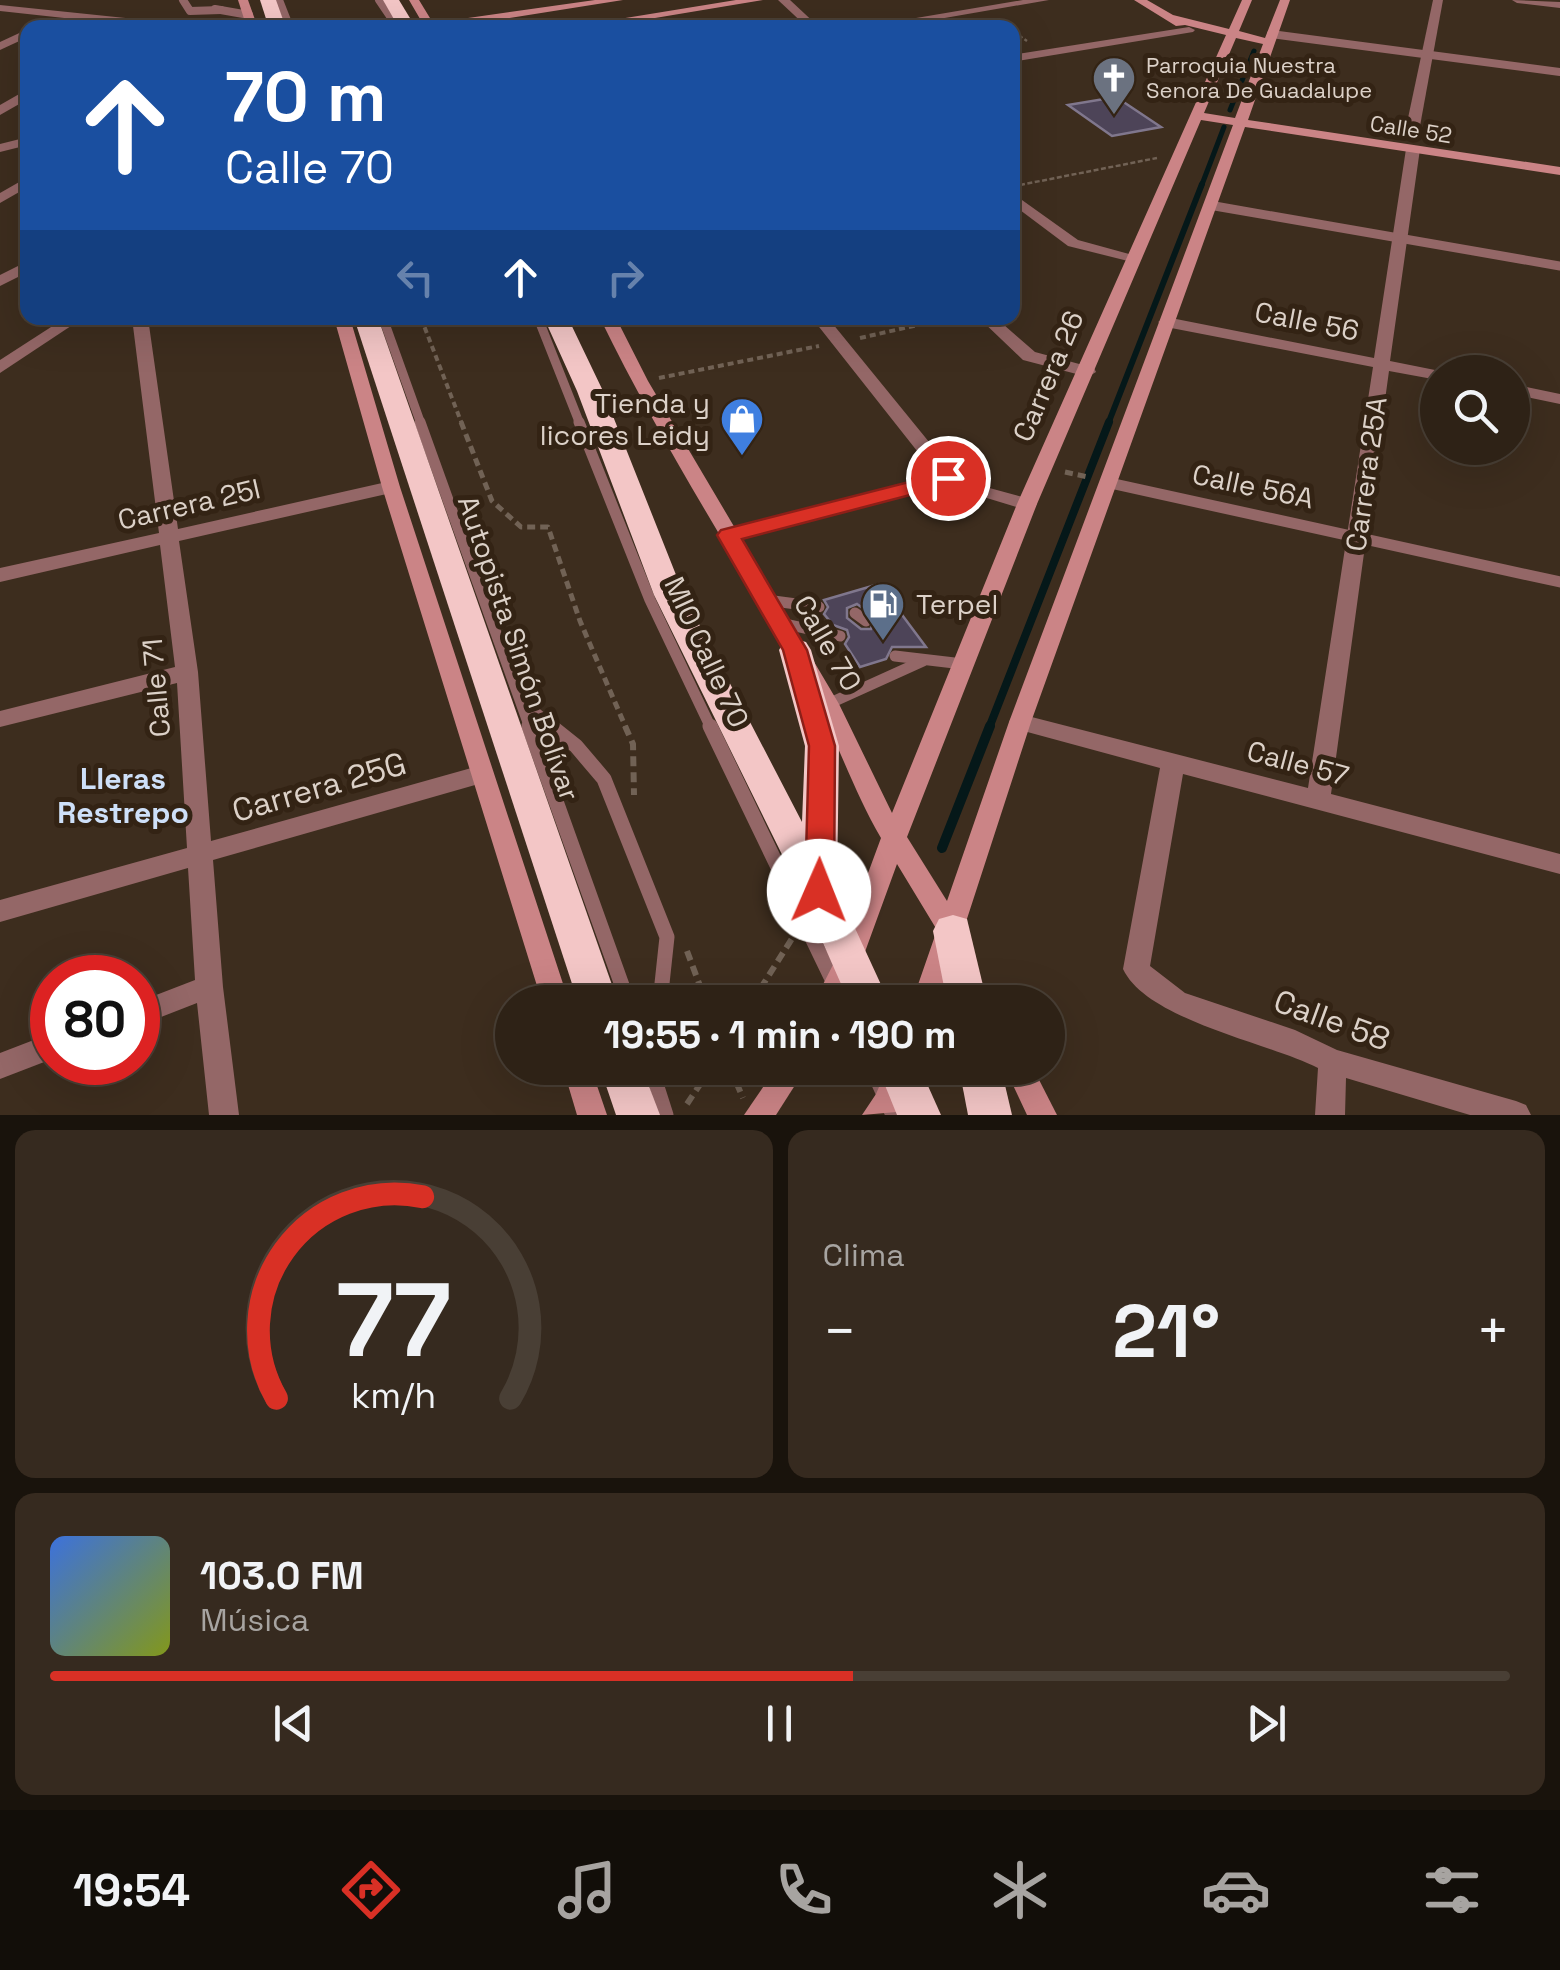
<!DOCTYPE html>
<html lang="es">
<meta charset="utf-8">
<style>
body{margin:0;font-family:"Space Grotesk",sans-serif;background:#362a1f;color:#f1f3f6;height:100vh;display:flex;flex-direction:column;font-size:38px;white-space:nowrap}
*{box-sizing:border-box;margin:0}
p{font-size:32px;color:#a7a4a1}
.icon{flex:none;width:55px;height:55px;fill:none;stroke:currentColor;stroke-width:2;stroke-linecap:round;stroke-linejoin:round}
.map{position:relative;height:1115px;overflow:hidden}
.details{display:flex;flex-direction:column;gap:15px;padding:15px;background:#19130c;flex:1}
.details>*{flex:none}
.banner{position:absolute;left:20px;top:20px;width:1000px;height:305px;border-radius:20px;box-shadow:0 10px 40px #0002,0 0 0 2px #493f35;background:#1a4fa0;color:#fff;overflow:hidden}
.tools{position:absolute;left:1420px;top:355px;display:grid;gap:20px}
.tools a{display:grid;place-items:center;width:110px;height:110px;border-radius:50%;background:#2e2216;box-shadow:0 10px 40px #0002,0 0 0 2px #493f35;font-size:50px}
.speed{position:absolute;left:30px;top:955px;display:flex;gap:20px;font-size:50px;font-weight:700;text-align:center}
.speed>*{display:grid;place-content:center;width:130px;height:130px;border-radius:50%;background:#2e2216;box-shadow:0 10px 40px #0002,0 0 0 2px #493f35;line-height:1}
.speed .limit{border:15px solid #d22;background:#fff;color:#111}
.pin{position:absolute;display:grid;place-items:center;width:85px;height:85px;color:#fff;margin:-42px;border:5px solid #fff;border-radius:50%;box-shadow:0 2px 10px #0007}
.me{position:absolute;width:110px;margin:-55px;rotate:1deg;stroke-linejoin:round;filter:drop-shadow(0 0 8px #0008)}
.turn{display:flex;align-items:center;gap:35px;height:210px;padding:0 40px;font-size:45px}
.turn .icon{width:130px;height:130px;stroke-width:2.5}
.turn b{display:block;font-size:70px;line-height:85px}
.lanes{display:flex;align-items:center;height:95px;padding:0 40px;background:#0003;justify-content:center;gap:50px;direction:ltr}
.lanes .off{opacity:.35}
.big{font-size:75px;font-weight:700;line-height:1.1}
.details .tile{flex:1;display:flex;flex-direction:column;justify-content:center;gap:15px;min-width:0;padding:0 35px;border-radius:20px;background:#362a1f}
.details .dial{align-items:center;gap:0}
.dial svg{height:260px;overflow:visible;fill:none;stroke:#493f35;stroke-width:7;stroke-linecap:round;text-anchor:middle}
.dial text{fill:#f1f3f6;stroke:none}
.song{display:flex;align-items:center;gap:30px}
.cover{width:120px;height:120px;border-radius:15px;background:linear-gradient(135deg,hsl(220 70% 55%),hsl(70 70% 35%))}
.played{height:10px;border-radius:5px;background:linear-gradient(90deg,#d93025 55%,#493f35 55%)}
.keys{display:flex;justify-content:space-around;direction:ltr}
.heat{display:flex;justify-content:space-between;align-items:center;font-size:55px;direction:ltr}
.details .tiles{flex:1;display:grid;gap:15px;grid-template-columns:1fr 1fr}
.tile:last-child{grid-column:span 2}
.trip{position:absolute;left:495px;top:985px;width:570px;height:100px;border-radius:50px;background:#2e2216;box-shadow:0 10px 40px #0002,0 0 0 2px #493f35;font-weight:700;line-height:100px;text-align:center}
.menu{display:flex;height:160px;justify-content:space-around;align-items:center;background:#120e09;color:#a7a4a1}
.menu .icon{width:70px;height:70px}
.menu .on{color:#d93025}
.menu b{font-size:45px;color:#f1f3f6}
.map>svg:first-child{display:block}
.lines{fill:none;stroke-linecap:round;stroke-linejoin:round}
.stream-far3{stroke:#051819;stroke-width:5}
.stream-far2{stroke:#051819;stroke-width:6}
.stream-far1{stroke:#051819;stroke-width:8}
.stream{stroke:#051819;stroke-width:10}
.building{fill:#4d4458;stroke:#80778d;stroke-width:2.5;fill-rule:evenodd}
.path-far3{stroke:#716255;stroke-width:2.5;stroke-dasharray:5 2.5;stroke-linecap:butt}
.path-far2{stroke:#716255;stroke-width:4;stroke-dasharray:6 4;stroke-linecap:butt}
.path-far1{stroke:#716255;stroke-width:5;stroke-dasharray:8 5;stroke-linecap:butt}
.path{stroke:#716255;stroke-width:6;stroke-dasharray:10 6;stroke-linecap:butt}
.lane-far3{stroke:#946767;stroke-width:8}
.lane-far2{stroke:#946767;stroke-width:9}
.lane-far1{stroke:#946767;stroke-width:11}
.lane{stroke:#946767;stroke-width:15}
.street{fill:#946767;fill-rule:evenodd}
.secondary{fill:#cb8486;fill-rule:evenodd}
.highway{fill:#f3c6c6;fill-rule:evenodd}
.route{fill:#d93025;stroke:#8d1f18;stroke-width:2.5}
.labels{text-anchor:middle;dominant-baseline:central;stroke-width:10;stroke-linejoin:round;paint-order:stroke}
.far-poi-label{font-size:22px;fill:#dcd1c8;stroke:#332314;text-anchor:start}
.far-street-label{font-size:22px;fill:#dcd1c8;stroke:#332314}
.street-label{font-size:28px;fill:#dcd1c8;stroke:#332314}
.poi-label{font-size:28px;fill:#dcd1c8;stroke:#332314;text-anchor:end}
.neighbourhood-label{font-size:30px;font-weight:bold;fill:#cee0f9;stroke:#332314}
.near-street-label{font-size:32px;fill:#dcd1c8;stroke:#332314}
</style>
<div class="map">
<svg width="1560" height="1115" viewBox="0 0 1560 1115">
<rect width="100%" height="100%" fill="#3d2d1e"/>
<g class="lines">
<g class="stream-far3">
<path d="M1230 110 1254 51"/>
<path d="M1201 187 1224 127"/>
</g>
<path class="stream-far2" d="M1108 424 1202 184"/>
<path class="stream-far1" d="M989 728 1109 422"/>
<path class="stream" d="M942 848 990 726"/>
</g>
<g class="building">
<path d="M1116 97 1161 127 1112 136 1068 105Z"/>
<path d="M879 584 926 647H892L886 659 860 667 845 644 849 637 847 630 833 625 824 614 828 607 824 600ZM857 604 874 616 871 629H861L847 618V608Z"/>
</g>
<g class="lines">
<g class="path-far3">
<path d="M1012 31 1027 41"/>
<path d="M1020 185 1157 158"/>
</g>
<g class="path-far2">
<path d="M421 318 462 424"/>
<path d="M860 338 949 318"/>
<path d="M659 378 819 346"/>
</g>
<g class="path-far1">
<path d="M461 422 492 501 521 527H548L580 621 626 728"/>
<path d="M1065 472 1088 477"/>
</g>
<g class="path">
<path d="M625 726 633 744 634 795"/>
<path d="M687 951 706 1002"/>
<path d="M752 1002 793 937"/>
<path d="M730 1068 743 1098"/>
<path d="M687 1104 711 1068"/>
</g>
<g class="lane-far3">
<path d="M183 0 190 11 221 10"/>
<path d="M279 0 290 28"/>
<path d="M379 0 398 28"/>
<path d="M215 9 249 15"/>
<path d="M1271 34 1560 72"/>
</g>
<g class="lane-far2">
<path d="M1209 205 1560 266"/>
<path d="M383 318 421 424"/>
<path d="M538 318 580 424"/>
</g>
<g class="lane-far1">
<path d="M420 422 530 728"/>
<path d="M579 422 650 600 711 728"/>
<path d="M1110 483 1560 582"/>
<path d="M766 600 819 607"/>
<path d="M855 613 866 621"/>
<path d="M781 623 840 636"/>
<path d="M895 656 963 664"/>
<path d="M524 703 554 728"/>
<path d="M828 704 923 661"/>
</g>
<g class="lane">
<path d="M529 726 628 1002"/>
<path d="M551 726 576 746 604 779 667 937 660 1002"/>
<path d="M710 726 843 1002"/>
<path d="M651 1068 666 1115"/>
<path d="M872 1068 893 1115"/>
</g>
<g class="street">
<path d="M778 0H790L820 28H808Z"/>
<path d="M1023 0H1049L887 28H857Z"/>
<path d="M1433 0H1443L1418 137 1411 141 1404 137Z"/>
<path d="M1512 0 1560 2V8L1517 3Z"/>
<path d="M0 5 193 25 198 28H156L0 11Z"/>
<path d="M1189 27 1195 30 1193 32 1012 62V55Z"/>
<path d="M28 29V37L0 50V42Z"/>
<path d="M28 89V99L0 115V105Z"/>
<path d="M28 137V145L0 152V144Z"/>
<path d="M1413 145 1420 149 1390 361 1445 372H1438V380L1389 371 1331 794 1560 854V874L1183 774 1150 966 1185 993 1295 1030 1337 1050 1516 1101 1526 1105 1531 1115H1470L1346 1078 1345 1115H1315L1318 1068C1266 1042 1147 1020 1123 969L1160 768 1020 730 1012 728 1009 722 1012 716 1020 714 1308 788 1373 367 1166 327 1158 322 1166 317 1374 358 1406 149Z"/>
<path d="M28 177V187L0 203V193Z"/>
<path d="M1012 193 1078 240 1140 257 1132 262 1068 246 1012 204Z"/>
<path d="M28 261V272L0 286V275Z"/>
<path d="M65 318H83L0 373V360Z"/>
<path d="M132 318H148L178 529 391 481 400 487 391 493 179 541 198 672 211 841 482 765 490 768 494 774 490 780 482 783 213 860 223 987 239 1115H209L197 1003 138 1026V1002L195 980 188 868 0 922V900L187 848 177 683 0 727V711L175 667 160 545 0 582V568L159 533Z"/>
<path d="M812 318H828L960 480 1034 500 1037 504 1034 508H1020L944 485 729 541 722 539 719 535 722 531 936 475Z"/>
<path d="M979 318H996L1035 352 1094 368 1096 372 1088 377 1023 360Z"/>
<path d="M1512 384 1560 394V404L1512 394Z"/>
<path d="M52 1033V1059L0 1079V1053Z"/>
</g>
<g class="secondary">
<path d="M238 0H248L258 28H247Z"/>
<path d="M409 0H419L433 23 595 0H623L447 28H414L423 24Z"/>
<path d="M736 0H763L595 28H564Z"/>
<path d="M1134 0H1147L1173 15 1229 29 1242 0H1252L1239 31 1265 38 1280 0H1290L1248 120 1560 167V175L1245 127 1031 722 964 928 969 938 965 946 957 949 939 1002H912L937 930 897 864 862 960 841 1002H814L837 957 881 838C855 794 839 745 815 700 745 572 664 450 600 318H616L648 381 839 704 892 813 1017 504 1226 35 1185 25 1176 26ZM1236 38 1263 44 1235 118 1204 113ZM1201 120 1233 125 1009 722 947 901 907 837 1037 504Z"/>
<path d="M334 318H350L400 487 569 1002H542L382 487Z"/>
<path d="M563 1068H591L607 1115H577Z"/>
<path d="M776 1068H806L776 1115H744Z"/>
<path d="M887 1068H915L897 1112 862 1115 876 1094Z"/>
<path d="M1005 1068H1033L1057 1115H1027Z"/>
</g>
<g class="highway">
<path d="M260 0H276L286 28H269Z"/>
<path d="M383 0H399L416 28H399Z"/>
<path d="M354 318H378L618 1002H578Z"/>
<path d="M544 318H568L603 391 684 595 802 822 805 746 779 650 784 642 795 639 806 642 811 650 839 746 837 889 889 1002H849L800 891 654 595 577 391Z"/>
<path d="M953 915 967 919 987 1002H947L933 931 939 919Z"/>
<path d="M600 1068H642L660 1115H616Z"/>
<path d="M878 1068H920L941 1115H897Z"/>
<path d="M959 1068H1001L1012 1115H968Z"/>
</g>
</g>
<path class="route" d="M948 472 959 478 956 483 742 539 807 650 835 746 834 891 829 900 819 903 809 900 805 891 809 746 783 650 717 535 721 530Z"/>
<defs>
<g id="church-pin" transform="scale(2.25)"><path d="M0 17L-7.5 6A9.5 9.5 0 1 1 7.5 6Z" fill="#6b7280" stroke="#332314"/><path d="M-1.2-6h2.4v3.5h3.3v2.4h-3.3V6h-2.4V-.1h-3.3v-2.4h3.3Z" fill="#fff"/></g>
<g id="shop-pin" transform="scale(2.25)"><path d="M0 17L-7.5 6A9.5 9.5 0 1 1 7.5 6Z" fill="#3f7fe0" stroke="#332314"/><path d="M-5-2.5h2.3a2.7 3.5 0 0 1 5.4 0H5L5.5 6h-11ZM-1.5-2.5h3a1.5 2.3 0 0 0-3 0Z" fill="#fff"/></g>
<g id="fuel-pin" transform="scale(2.25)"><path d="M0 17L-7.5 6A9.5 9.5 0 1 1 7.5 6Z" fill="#5c6f8a" stroke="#332314"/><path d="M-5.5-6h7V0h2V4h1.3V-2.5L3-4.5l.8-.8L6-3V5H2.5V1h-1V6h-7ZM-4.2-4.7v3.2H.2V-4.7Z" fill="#fff"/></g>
</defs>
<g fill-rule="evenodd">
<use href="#church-pin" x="1114" y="78"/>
<use href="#shop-pin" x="742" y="419"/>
<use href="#fuel-pin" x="883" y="604"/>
</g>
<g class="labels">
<g class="far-poi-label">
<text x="1146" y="65">Parroquia Nuestra<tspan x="1146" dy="25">Senora De Guadalupe</tspan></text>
</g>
<g class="far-street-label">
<text transform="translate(1411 129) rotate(9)">Calle 52</text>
</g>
<g class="street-label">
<text transform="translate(1307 321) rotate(11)">Calle 56</text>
<text transform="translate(1048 376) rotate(-67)">Carrera 26</text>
<text transform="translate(1366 474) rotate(-82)">Carrera 25A</text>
<text transform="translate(1253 486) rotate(12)">Calle 56A</text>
<text transform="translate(189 504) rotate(-13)">Carrera 25I</text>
<text transform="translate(828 643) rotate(60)">Calle 70</text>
<text transform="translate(519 648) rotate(71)">Autopista Simón Bolívar</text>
<text transform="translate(707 652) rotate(65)">MIO Calle 70</text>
<text transform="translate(156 688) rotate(-95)">Calle 71</text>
<text transform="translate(1298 763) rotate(15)">Calle 57</text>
</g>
<g class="poi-label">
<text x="710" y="403">Tienda y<tspan x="710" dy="32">licores Leidy</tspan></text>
<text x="916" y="604" text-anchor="start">Terpel</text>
</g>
<g class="neighbourhood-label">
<text x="123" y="778">Lleras<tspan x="123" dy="34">Restrepo</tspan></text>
</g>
<g class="near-street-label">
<text transform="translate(319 787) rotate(-16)">Carrera 25G</text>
<text transform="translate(1332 1020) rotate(20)">Calle 58</text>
</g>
</g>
</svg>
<div class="tools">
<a><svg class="icon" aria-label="search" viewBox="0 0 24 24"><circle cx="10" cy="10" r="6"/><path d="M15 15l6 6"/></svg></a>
</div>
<div class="speed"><div class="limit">80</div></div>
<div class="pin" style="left:948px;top:478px;background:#d93025"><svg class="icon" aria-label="arrive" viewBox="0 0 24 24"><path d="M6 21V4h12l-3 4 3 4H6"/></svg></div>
<svg class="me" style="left:819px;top:891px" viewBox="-20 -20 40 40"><circle r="19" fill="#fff"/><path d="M0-13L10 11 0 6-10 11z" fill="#d93025"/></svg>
<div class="trip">19:55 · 1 min · 190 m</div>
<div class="banner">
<div class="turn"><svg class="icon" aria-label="ahead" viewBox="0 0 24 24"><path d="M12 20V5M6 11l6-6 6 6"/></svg><div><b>70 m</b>Calle 70</div></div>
<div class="lanes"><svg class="icon off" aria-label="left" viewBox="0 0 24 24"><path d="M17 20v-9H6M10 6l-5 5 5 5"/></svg><svg class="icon" aria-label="ahead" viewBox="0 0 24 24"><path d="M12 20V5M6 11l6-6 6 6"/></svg><svg class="icon off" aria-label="right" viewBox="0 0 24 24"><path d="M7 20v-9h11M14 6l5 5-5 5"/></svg></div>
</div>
</div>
<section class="details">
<div class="tiles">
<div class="tile dial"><svg viewBox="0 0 100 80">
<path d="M14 69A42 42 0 1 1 86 69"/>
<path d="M14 69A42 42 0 0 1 59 7" stroke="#d93025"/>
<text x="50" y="56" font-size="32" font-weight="700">77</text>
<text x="50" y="72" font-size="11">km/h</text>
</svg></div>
<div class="tile"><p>Clima</p>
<div class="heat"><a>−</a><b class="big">21°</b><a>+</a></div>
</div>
<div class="tile">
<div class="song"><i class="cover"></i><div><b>103.0 FM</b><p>Música</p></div></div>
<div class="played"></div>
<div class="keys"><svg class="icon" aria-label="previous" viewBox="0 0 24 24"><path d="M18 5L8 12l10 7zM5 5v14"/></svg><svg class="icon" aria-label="pause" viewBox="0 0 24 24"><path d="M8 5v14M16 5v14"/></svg><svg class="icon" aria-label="next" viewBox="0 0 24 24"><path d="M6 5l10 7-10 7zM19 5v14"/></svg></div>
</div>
</div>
</section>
<nav class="menu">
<b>19:54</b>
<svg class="icon on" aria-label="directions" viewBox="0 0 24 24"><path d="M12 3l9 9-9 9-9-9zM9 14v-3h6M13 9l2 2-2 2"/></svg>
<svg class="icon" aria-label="music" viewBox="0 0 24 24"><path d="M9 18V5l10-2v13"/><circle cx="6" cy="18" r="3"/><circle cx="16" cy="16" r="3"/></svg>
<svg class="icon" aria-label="phone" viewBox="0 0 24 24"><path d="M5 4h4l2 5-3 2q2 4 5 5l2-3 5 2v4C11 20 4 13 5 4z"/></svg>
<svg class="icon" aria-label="climate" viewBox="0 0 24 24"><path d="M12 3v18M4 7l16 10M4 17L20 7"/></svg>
<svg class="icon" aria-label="car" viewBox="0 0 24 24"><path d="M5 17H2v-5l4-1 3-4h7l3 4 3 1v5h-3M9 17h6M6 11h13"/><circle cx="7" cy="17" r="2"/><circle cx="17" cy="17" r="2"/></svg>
<svg class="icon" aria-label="filters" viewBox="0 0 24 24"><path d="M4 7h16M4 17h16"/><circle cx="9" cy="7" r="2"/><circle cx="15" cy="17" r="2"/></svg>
</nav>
